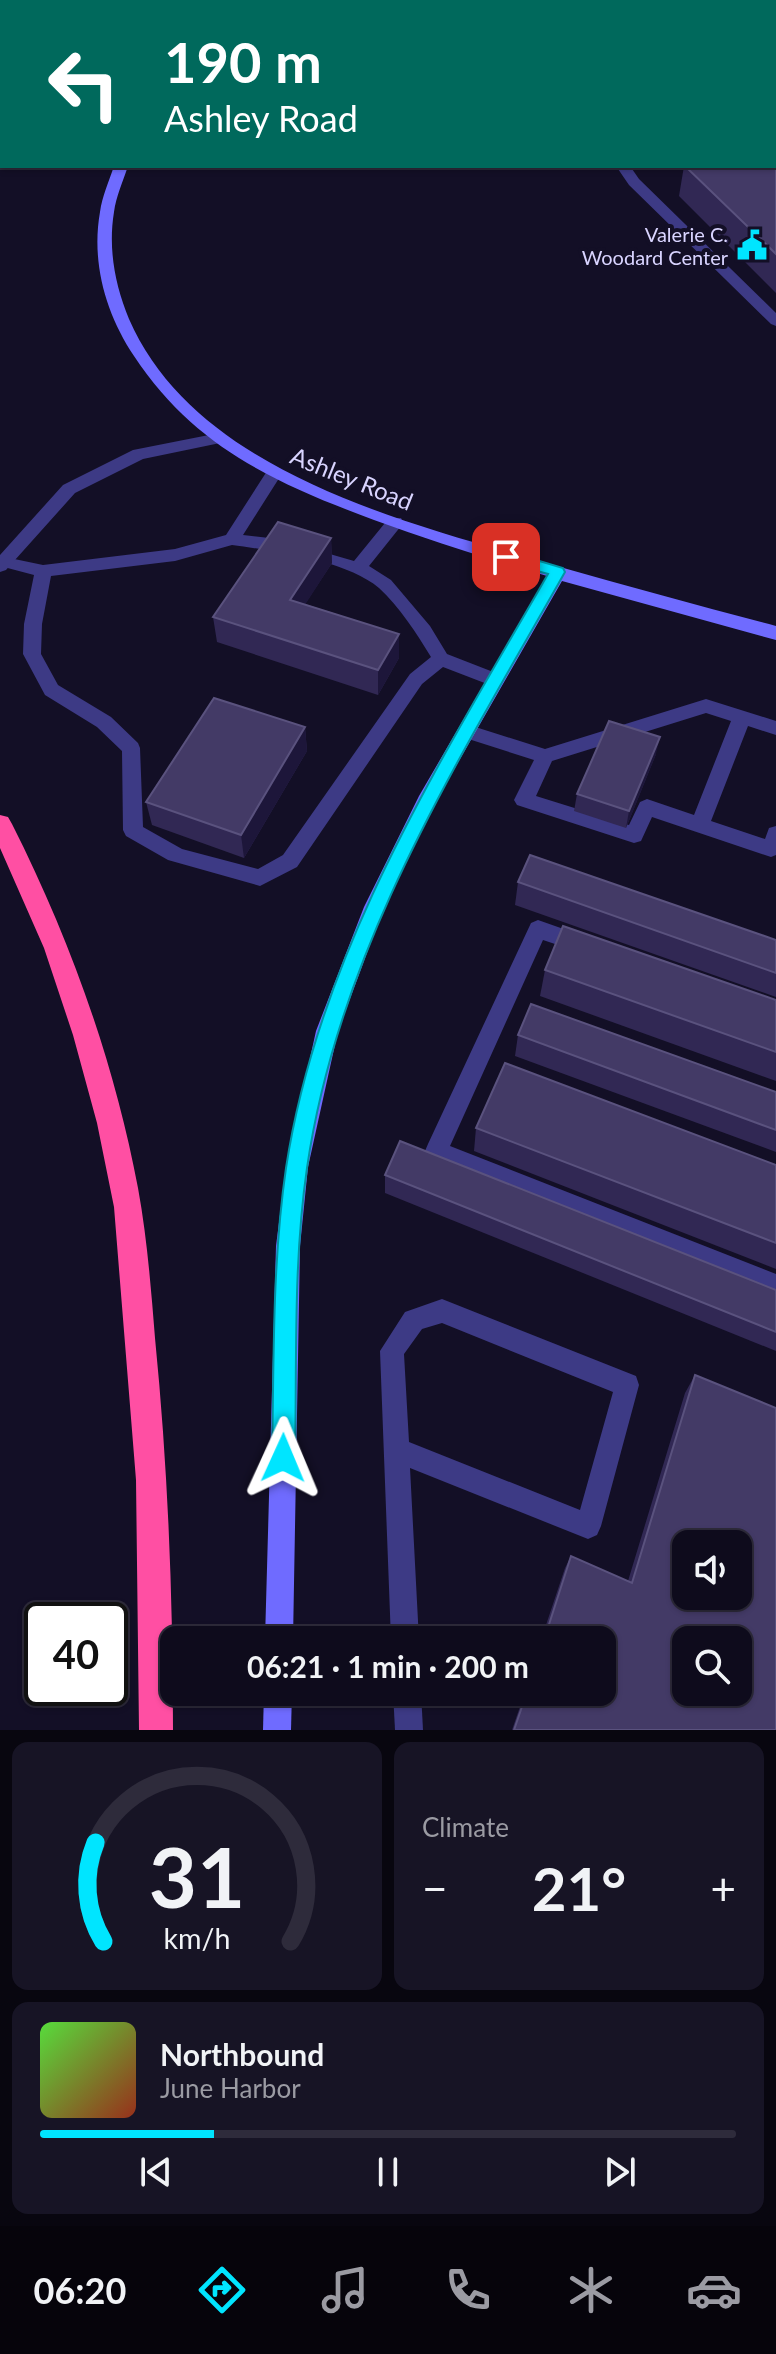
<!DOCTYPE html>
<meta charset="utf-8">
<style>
body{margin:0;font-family:Lato,sans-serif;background:#171425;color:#f1f3f6;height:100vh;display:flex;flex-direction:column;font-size:30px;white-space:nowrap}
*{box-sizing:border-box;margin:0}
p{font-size:26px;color:#9b9ba3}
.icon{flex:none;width:44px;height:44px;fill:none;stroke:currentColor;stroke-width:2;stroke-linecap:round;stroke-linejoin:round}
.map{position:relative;height:1730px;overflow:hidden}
.details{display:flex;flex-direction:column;gap:12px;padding:12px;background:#08060f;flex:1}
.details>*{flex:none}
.guide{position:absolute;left:0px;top:0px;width:776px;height:168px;box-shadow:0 2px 6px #0004,0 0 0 2px #2e2b3b;background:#00695c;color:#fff;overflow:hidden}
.buttons{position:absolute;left:672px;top:1530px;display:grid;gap:16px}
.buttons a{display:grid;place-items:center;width:80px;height:80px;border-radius:16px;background:#0e0b1c;box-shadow:0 2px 6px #0004,0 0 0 2px #2e2b3b;font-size:40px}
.speed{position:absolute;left:24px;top:1602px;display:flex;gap:16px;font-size:40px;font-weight:700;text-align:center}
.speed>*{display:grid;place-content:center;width:104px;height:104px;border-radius:50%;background:#0e0b1c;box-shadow:0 2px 6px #0004,0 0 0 2px #2e2b3b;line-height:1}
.speed .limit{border:4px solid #111;border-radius:12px;background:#fff;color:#111}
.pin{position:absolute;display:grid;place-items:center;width:68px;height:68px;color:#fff;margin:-34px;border-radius:16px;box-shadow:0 4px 12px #0006}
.me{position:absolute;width:88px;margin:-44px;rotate:1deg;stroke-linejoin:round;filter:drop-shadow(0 0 6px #0008)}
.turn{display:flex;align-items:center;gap:28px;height:168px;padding:0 32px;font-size:36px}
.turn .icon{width:104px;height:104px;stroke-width:2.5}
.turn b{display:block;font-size:56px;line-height:68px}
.big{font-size:60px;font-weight:700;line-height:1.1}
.details .card{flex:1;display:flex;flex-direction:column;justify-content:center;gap:12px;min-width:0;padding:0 28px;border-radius:16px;background:#171425}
.details .dial{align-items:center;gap:0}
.dial svg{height:208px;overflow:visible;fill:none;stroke:#2e2b3b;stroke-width:7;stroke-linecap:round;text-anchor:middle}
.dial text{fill:#f1f3f6;stroke:none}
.song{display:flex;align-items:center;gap:24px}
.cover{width:96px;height:96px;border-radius:12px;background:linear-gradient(135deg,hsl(110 70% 55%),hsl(10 70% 35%))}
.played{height:8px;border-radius:4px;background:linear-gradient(90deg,#00e5ff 25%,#2e2b3b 25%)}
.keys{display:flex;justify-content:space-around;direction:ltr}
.heat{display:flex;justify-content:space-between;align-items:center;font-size:44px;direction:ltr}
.details .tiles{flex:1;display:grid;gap:12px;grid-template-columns:1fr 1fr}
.card:last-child{grid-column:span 2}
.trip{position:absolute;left:160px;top:1626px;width:456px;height:80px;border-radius:16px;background:#0e0b1c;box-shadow:0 2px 6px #0004,0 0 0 2px #2e2b3b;font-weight:700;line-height:80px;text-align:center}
.menu{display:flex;height:128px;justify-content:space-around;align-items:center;background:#06040b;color:#9b9ba3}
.menu .icon{width:56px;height:56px}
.menu .selected{color:#00e5ff}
.menu b{font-size:36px;color:#f1f3f6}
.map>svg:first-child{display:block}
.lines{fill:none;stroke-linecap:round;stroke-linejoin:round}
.lane{fill:#3d3a85;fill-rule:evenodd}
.street{fill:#3d3a85;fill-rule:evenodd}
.secondary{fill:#6f6bff;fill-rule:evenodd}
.highway{fill:#ff4fa3;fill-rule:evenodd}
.wall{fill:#312854}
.shaded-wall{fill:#1d163a}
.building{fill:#433a66;stroke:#5a527e;stroke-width:2;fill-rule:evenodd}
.route{fill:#00e5ff;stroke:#0095a6;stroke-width:2}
.labels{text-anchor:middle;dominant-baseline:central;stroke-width:8;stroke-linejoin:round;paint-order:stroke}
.far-poi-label{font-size:20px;fill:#d9d4ff;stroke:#130f26;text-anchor:end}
.street-label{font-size:24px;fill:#d9d4ff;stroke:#130f26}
</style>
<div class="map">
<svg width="776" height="1730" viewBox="0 0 776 1730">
<rect width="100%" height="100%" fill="#130f26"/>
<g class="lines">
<g class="lane">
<path d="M30 0H50L29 2Z"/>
<path d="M496 0H509L510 2H497Z"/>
<rect x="0" y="5" width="2" height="8"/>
<path d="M616 166H630L639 179 776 313V326L771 324 629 185Z"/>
<path d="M275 467 283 472 243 535 278 539 354 561 389 518H401L403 522 401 526 369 566 391 580 430 626 447 654 501 675 504 680 495 687 443 667 422 684 297 867 260 886 168 860 126 836 123 830 122 751 97 727 45 695 23 654 24 624 34 575 0 566V556L43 565 175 549 226 535 269 468ZM232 545C275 551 345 560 379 588 399 606 417 634 431 657L410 674 283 855 258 869 182 849 143 827 140 748 138 743 111 717 58 685 41 654 42 624 51 576 175 561Z"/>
<path d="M706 699 776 721V735L748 726 711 821 765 839 769 828 776 826V855L771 857 652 817 641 841 634 843 517 805 514 800 534 760 459 736 457 731 466 724 545 749ZM706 713 731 721 694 815 647 799 640 802 629 825 536 796 552 761Z"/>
<path d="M538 920 592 939 595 945 592 951 585 954 543 940 450 1146 776 1274V1298L428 1158 425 1151 428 1144 531 923Z"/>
<path d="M442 1299 636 1376 639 1385 601 1526 597 1535 588 1539 410 1468 419 1640H391L380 1351 405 1312ZM442 1323 613 1392 580 1510 409 1442 404 1354 422 1329Z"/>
<path d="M393 1692H421L423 1730H395Z"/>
</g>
<path class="street" d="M219 433 225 434V442L143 459 75 493 6 570 0 572V555L63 485 133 450Z"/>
<g class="secondary">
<rect x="218" y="0" width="12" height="2"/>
<rect x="0" y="111" width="2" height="8"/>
<path d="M114 166H128C123 181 116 197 114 212 108 249 115 285 129 319 197 475 412 524 560 567 631 587 704 607 776 626V640L562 581 437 799 384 907 338 1031 308 1167 300 1246 293 1640H265L276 1246 286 1167 316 1031 364 907 419 796 547 576C489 559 431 541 374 520 275 483 194 447 134 356 106 314 91 263 100 212 102 197 109 181 114 166Z"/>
<path d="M264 1692H292L291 1730H263Z"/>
</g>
<path class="highway" d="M0 815 8 817 12 824C70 939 114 1061 138 1188 147 1237 151 1288 155 1338 168 1468 173 1599 173 1730H139L136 1480 114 1207 97 1123 73 1035 44 948 0 848Z"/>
</g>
<g class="wall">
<path d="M609 0H776V293L679 196 684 166H774V2H611Z"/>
<path d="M331 538 332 563 305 604 399 634V658L378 695 217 642 213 617Z"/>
<path d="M305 727 307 751 244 858 152 825 146 802Z"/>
<path d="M656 754 626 828 574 811 577 794Z"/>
<path d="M518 882 776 940V997L515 905Z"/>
<path d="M545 970 776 1000V1081L540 996Z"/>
<path d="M518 1035 776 1092V1152L515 1056Z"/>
<path d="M476 1128 776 1165V1269L474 1151Z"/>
<path d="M385 1175 776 1290V1351L385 1193Z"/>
<path d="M695 1375 776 1730H512L525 1692H602V1640H541L565 1568 571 1556 628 1581 685 1393Z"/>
</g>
<g class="shaded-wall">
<path d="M331 538 332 563 292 625 290 600Z"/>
<path d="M399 634V658L378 695V670Z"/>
<path d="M305 727 307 751 244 858 241 835Z"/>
<path d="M660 737 656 754 626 828 629 811Z"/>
</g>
<g class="building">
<path d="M647 0H776V114L774 113V2H649Z"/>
<path d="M776 140V254L685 166H774V141Z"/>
<path d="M278 522 331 538 290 600 399 634 378 670 213 617Z"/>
<path d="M214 698 305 727 241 835 146 802Z"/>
<path d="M609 721 660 737 629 811 577 794Z"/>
<path d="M530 855 776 940V973L518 882Z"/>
<path d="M563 926 776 1000V1052L545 970Z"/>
<path d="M531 1004 776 1092V1130L518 1035Z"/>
<path d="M505 1063 776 1165V1243L476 1128Z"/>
<path d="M400 1141 776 1290V1332L385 1175Z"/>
<path d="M695 1375 776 1408V1730H514L527 1692H602V1640H544L571 1556 632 1583ZM686 1544H738V1596H686ZM686 1640H738V1692H686Z"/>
</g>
<path class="route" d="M506 551 563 568 565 572C458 762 339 947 307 1168 293 1264 297 1362 295 1458L291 1467 283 1470 275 1467 272 1458C274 1362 272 1264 286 1168 319 950 440 763 548 574L500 561V553Z"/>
<defs>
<g id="civic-bare" transform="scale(2.4)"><path d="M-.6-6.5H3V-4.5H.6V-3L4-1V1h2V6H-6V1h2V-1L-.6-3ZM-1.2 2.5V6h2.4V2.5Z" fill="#00e5ff" stroke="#130f26" stroke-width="2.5" paint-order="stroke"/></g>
</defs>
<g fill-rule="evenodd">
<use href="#civic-bare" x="752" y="245"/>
</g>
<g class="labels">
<g class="far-poi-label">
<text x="728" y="234">Valerie C.<tspan x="728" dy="23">Woodard Center</tspan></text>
</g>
<g class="street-label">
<text transform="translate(352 478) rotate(22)">Ashley Road</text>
</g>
</g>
</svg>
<div class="buttons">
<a><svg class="icon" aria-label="sound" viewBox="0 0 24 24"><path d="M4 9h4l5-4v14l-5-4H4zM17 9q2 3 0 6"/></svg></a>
<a><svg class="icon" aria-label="search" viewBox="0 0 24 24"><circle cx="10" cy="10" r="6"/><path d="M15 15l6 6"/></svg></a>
</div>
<div class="speed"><div class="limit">40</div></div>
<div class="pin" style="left:506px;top:557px;background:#d93025"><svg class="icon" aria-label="arrive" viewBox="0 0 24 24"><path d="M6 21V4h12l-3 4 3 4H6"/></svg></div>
<svg class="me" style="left:283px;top:1458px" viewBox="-20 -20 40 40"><path d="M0-17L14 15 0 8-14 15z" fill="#00e5ff" stroke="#fff" stroke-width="4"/></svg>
<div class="trip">06:21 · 1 min · 200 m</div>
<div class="guide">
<div class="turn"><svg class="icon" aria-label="left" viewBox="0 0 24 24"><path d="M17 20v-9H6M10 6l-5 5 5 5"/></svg><div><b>190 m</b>Ashley Road</div></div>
</div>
</div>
<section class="details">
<div class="tiles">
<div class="card dial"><svg viewBox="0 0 100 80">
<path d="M14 69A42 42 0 1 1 86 69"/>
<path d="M14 69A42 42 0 0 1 11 31" stroke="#00e5ff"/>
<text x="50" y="56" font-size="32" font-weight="700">31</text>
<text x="50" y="72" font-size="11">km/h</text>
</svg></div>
<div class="card"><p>Climate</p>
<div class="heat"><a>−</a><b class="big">21°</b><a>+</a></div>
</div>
<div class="card">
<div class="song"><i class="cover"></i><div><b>Northbound</b><p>June Harbor</p></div></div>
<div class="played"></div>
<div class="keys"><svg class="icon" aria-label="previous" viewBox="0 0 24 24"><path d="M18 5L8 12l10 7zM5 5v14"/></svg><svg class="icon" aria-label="pause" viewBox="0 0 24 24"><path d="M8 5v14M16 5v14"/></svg><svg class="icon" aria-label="next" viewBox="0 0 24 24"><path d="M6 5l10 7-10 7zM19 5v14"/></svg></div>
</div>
</div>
</section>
<nav class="menu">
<b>06:20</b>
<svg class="icon selected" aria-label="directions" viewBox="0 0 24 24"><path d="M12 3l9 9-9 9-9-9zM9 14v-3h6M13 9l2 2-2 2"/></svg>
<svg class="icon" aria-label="music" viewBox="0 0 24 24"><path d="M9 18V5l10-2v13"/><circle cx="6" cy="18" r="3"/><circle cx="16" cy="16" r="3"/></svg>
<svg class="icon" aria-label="phone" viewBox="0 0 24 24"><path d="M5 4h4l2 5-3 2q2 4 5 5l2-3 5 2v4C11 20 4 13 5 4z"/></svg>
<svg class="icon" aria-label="climate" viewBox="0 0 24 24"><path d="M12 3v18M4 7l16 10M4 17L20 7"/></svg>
<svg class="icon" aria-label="car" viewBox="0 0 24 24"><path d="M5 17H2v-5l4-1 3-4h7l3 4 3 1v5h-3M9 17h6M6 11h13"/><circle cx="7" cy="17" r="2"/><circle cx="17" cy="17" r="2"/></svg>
</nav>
